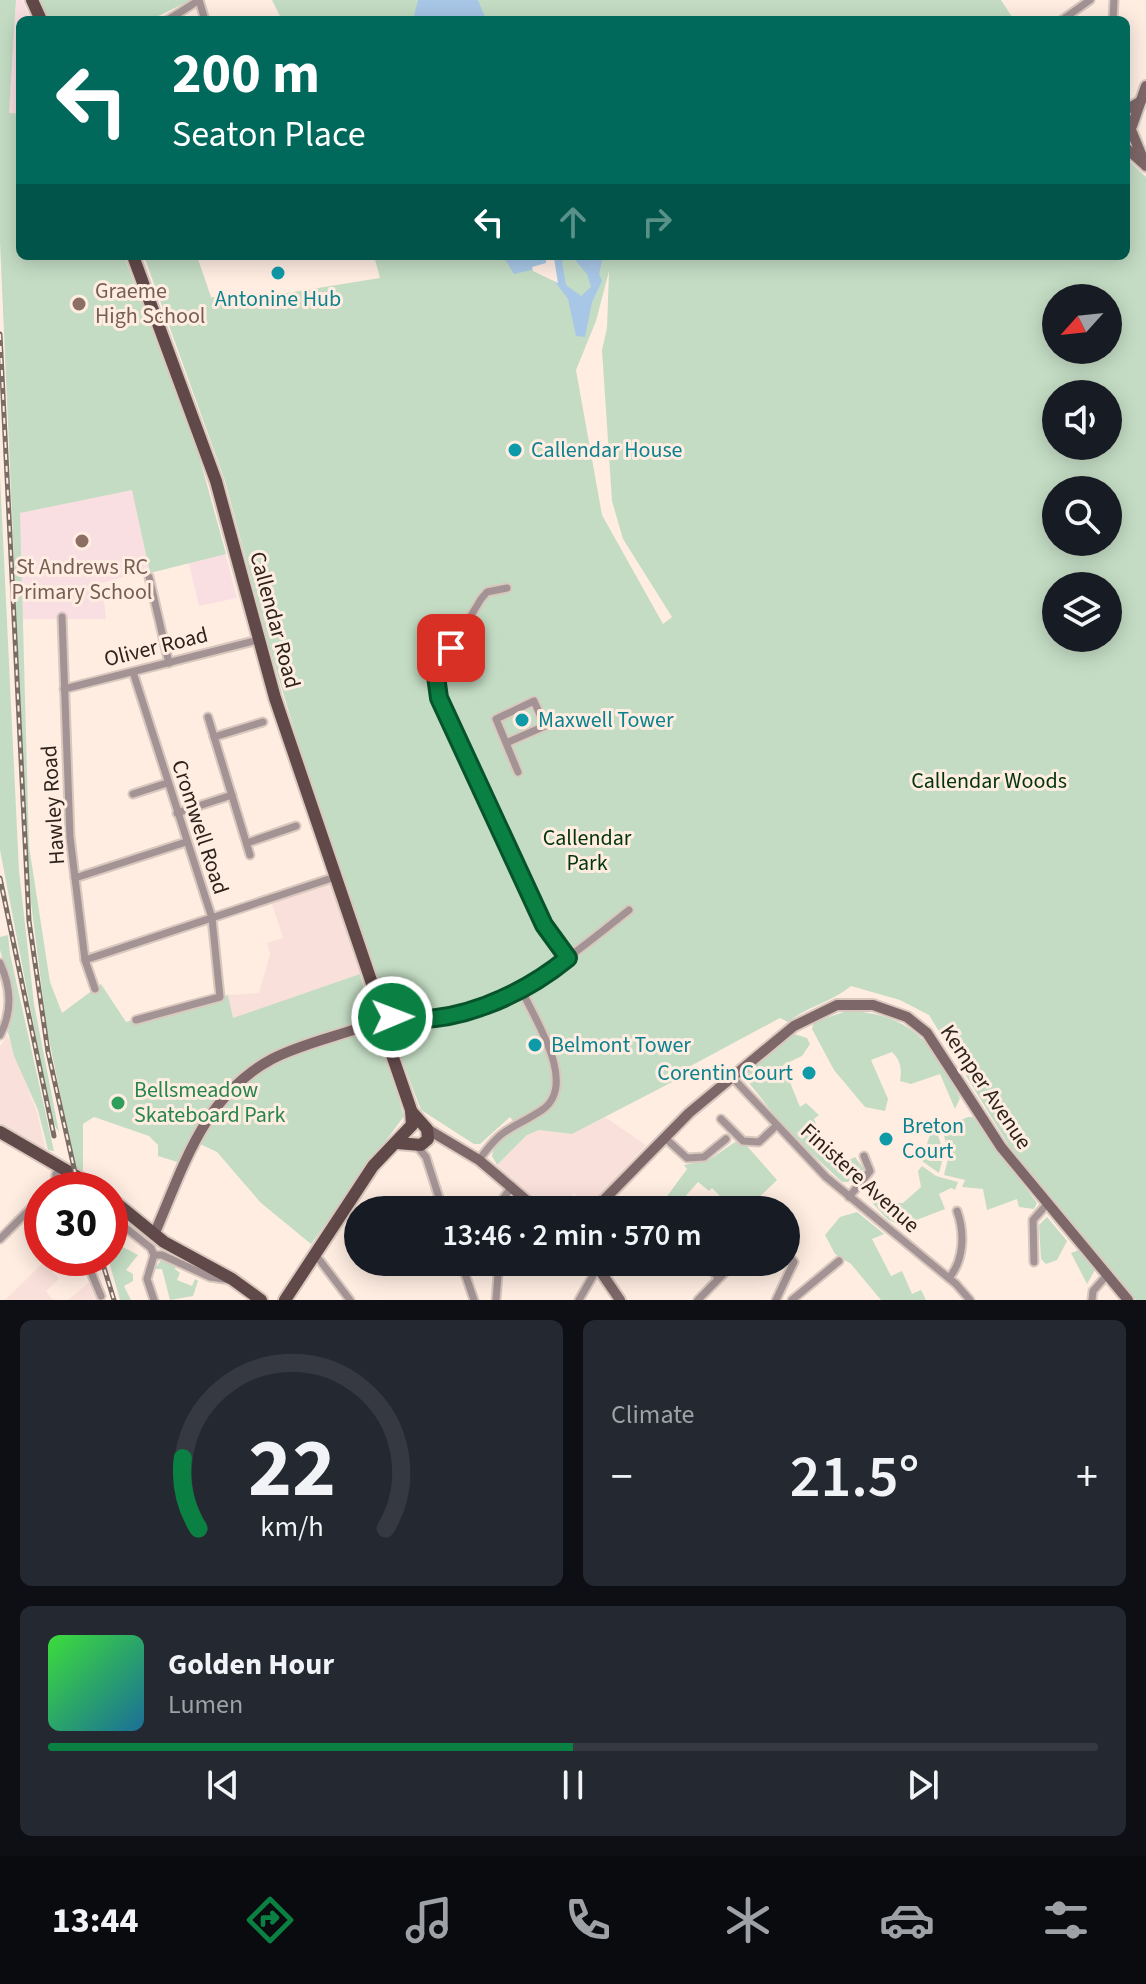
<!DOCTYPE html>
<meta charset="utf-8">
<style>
body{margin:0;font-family:"Source Sans 3",sans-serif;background:#242831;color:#f1f3f6;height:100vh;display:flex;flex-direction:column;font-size:30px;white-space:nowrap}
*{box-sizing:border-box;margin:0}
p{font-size:26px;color:#9ea1a6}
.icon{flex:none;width:44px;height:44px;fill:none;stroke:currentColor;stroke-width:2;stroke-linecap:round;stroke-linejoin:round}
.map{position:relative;height:1300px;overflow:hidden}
.details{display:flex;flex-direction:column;gap:20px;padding:20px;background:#0d0f14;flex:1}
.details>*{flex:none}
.banner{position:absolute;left:16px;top:16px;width:1114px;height:244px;border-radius:12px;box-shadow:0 4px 20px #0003;background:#00695c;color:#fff;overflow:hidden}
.needle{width:52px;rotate:243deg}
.fabs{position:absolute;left:1042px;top:284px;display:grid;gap:16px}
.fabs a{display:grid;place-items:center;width:80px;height:80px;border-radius:50%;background:#171b24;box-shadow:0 4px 20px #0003;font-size:40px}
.speed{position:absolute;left:24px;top:1172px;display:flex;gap:16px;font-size:40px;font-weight:700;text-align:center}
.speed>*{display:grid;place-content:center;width:104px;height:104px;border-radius:50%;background:#171b24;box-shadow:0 4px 20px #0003;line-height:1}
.speed .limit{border:12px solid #d22;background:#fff;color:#111}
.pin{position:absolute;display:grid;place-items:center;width:68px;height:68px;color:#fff;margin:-34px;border-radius:16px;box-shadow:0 4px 12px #0006}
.me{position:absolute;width:88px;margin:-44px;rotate:89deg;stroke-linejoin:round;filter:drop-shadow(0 0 6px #0008)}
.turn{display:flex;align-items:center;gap:28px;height:168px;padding:0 24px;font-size:36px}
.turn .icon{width:104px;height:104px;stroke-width:2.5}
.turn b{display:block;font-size:56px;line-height:68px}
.lanes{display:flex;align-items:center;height:76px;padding:0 24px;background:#0003;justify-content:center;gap:40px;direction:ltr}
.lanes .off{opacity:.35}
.big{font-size:60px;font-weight:600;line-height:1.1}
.details .widget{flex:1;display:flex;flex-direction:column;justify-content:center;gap:12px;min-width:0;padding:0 28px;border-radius:12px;background:#242831}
.details .dial{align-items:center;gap:0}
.dial svg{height:208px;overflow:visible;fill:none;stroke:#363941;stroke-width:7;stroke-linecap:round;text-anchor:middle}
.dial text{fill:#f1f3f6;stroke:none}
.song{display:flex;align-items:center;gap:24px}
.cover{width:96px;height:96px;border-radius:12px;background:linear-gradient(135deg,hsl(120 70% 55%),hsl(200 70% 35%))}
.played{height:8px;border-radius:4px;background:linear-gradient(90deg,#0b8043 50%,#363941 50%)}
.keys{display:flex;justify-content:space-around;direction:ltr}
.heat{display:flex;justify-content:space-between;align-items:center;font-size:44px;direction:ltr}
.details .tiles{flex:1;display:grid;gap:20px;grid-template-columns:1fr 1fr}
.widget:last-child{grid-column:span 2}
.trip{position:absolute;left:344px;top:1196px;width:456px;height:80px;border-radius:40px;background:#171b24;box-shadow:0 4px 20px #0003;font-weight:600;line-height:80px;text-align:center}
.tab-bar{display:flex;height:128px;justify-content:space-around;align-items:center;background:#090b0e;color:#9ea1a6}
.tab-bar .icon{width:56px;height:56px}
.tab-bar .active{color:#0b8043}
.tab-bar b{font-size:36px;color:#f1f3f6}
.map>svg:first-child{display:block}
.commercial{fill:#fae0da}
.education{fill:#fadfe2}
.green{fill:#c4dcc4;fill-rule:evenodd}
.water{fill:#a8c7e7;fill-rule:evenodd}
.pier{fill:#ffede2}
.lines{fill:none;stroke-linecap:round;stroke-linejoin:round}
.street-casing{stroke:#d9c8be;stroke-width:11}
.secondary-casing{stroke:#d9c8be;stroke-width:14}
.primary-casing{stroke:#d9c8be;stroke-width:16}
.street{stroke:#a39394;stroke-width:7}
.secondary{stroke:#7d6768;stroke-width:10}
.primary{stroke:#624949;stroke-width:12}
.rail-casing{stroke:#7a6d65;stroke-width:5}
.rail{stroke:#ffede2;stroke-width:2;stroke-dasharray:6;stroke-linecap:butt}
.route-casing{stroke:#07532c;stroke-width:20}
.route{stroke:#0b8043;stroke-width:14}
.culture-dot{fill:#0f9aa8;stroke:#ffede2;stroke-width:3}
.education-dot{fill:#8d6e63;stroke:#ffede2;stroke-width:3}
.leisure-dot{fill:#2e9e5b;stroke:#ffede2;stroke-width:3}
.labels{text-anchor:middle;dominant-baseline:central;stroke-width:6;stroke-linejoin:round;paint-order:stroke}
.education-label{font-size:22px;fill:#785e54;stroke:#ffede2;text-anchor:start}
.culture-label{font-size:22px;fill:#0d838f;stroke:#ffede2;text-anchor:start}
.street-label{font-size:22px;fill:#2d221c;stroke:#ffede2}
.park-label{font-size:22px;fill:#03350a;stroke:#ffede2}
.leisure-label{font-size:22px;fill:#27864d;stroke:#ffede2;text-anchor:start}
</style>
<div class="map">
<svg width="1146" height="1300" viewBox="0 0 1146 1300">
<rect width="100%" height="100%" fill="#ffede2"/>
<g class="commercial">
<path d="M335 877 366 972 232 1019 228 995 259 993 270 954 267 943 283 938 270 898Z"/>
<path d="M7 1035 37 1112 47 1156 0 1124V1047Z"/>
<path d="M605 1117 646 1145 590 1207 574 1193 558 1210H545L497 1165 527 1135 539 1130 572 1134Z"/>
<path d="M44 1262 59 1279 46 1291 53 1300H5Z"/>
<path d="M92 1280 103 1300H68Z"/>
</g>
<path class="education" d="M16 0H23L30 20H20V256L137 292 205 476 237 598 199 606 189 564 133 490 149 570 102 583 106 619H22L9 113Z"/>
<g class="green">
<path d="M0 0H16L9 113 20 114V256H124L197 449 226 554 150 573 132 490 20 513 29 846 50 982 62 1013 101 984 126 1022 228 995 233 1018 360 974 368 1002 360 1016 364 1037C390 1045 396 1092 404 1116L311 1244 261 1203 217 1152 194 1141 184 1164 158 1156V1145L149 1136 94 1117 83 1124V1173L76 1170 47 1030 28 878 0 242Z"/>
<path d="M38 0H191L150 20H47Z"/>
<path d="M272 0H1001L1014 20H282Z"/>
<path d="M1126 158 1146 177V1300H1136L1009 1146 929 1015 900 1000 851 986C832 1002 810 1005 788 1022L780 1018 674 1075 676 1080 572 1134 539 1130 527 1135 497 1165 492 1156 494 1146 518 1128 510 1117 480 1144H474L421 1110 395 1042 406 1026 402 1008 384 999 314 795 268 643 225 481 144 256H197L211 297 256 298 380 278 374 256H1126ZM609 271 607 328 602 350 612 501 623 539 672 617 663 624 602 515 576 370 596 321ZM1056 298H1108V350H1056ZM1056 394H1108V446H1056ZM1056 490H1108V542H1056ZM1056 586H1108V638H1056Z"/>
<path d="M0 476 19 871 34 1004 59 1132 52 1121 0 850Z"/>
<path d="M8 935 10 954 54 1151 48 1150 38 1110 14 1056 8 1032 13 1015 11 988 0 950V937Z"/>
<path d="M847 1011C911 1013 934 1044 960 1098L955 1109 940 1074 911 1084 900 1081C902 1069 901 1061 892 1052L871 1060 888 1099 885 1111 865 1107 834 1070 812 1029 814 1022Z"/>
<path d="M794 1034 807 1038 810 1044 802 1056 783 1065 800 1107 806 1103 819 1115 814 1119 830 1156 843 1163 855 1157 864 1169 848 1182H842L787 1131 746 1079 750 1070Z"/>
<path d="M968 1117H973L1037 1203 1034 1209 1019 1207 1017 1199 987 1210 983 1189 962 1187 965 1180 944 1175 949 1155 942 1128Z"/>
<path d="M936 1130 944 1153 939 1173 922 1161 930 1134Z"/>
<path d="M735 1142 746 1145 777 1180 746 1210H734L712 1188 709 1191 698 1182 674 1209 657 1210 687 1169 684 1165 709 1160Z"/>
<path d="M922 1166 936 1176 958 1182 955 1190 951 1188 939 1194 945 1209 901 1226 887 1219 867 1197 869 1189 878 1187 891 1203H903L921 1187 918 1171Z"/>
<path d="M857 1212 884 1234 872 1239 891 1276 902 1271 912 1294 921 1290 926 1300H881L851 1264 835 1254 825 1235 840 1217Z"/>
<path d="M1047 1217 1067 1241 1057 1260 1046 1264 1041 1259 1039 1225Z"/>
<path d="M112 1232 121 1246 138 1255 126 1270 133 1274V1281L124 1286 131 1300H120L108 1258 115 1251 110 1246Z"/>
<path d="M1079 1250 1095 1270 1087 1284 1071 1253Z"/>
<path d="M163 1258 176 1265 175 1269 180 1273 177 1280 192 1286 195 1279 198 1281 193 1296 170 1300 162 1269H154Z"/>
</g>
<g class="water">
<path d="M418 0H478L486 20H413Z"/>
<path d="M503 256H603L599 274 602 281 592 302 585 337 576 336 568 299 547 271 535 269 514 274ZM564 259H574L587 274 591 287 581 296 566 285 562 262Z"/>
</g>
<path class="pier" d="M546 256 554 258 558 283 533 271 532 267 546 263Z"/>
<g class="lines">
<g class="street-casing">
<g id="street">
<path d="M199 0 205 20"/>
<path d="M168 20 199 0"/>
<path d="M1062 20 1090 0"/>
<path d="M1113 20 1114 0"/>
<path d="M149 577 169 663"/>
<path d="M507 588 487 592 481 599 437 672 435 686 544 925 568 958"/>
<path d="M62 617 70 837 85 960 95 989"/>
<path d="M133 672 212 918 220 997 136 1020"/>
<path d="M64 689 258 640"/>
<path d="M208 717 250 855"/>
<path d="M214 737 263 722"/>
<path d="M506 743 545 726 534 701 496 719 518 772"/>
<path d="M133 794 167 783"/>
<path d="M177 813 232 795"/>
<path d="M247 843 296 826"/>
<path d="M75 878 186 842"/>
<path d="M85 960 335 877"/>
<path d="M0 963C11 987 13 1011 0 1035"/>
<path d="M392 1017C481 1033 565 961 629 910"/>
<path d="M731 1076 826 1177 956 1284 970 1300"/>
<path d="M721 1119 743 1141 759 1142 776 1126"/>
<path d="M664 1137 687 1158 704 1157 726 1139"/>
<path d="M417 1146 426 1157 443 1210"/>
<path d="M479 1160C504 1125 510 1131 542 1110 579 1085 534 1018 521 989"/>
<path d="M49 1190 55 1184 56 1174"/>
<path d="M849 1197 870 1171 864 1156"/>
<path d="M502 1210 503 1199 512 1186"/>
<path d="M112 1217 151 1248 154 1255H162L210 1277 230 1280"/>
<path d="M0 1239 42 1197"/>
<path d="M315 1254 350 1300"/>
<path d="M154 1255 147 1279 154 1300"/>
<path d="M85 1258 101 1296"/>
<path d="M461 1262 474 1300"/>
<path d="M703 1262 719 1278"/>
<path d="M1034 1262 1033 1220 1048 1203"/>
<path d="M949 1278C964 1260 965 1233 957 1211"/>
<path d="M496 1300 499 1262"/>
<path d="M579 1300 598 1267"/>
<path d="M698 1300 735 1262"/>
<path d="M776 1300 794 1262 790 1257"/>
<path d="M792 1300 839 1261"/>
<path d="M1092 1300 1093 1291 1107 1275"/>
</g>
</g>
<g class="secondary-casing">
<g id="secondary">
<path d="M1126 110 1141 101"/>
<path d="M1132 126 1146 86"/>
<path d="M1131 130 1146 166"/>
<path d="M1126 148 1144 164"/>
<path d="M427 1129 479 1160 538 1210"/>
<path d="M594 1210 689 1113 794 1026 837 1005H873L907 1017 927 1033 1001 1147 1128 1300"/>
<path d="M154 1235C183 1168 203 1096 272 1059 299 1045 330 1038 359 1028L368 1021"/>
<path d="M594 1262 620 1300"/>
</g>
</g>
<g class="primary-casing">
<g id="primary">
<path d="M32 0 41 20"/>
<path d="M133 256 216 481 275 698 381 1010"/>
<path d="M390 1049 368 1028 369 1018 377 1011 387 1012 394 1021 390 1049 411 1110 412 1125"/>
<path d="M0 1132 100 1190"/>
<path d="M397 1143 421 1145 428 1139 427 1129 411 1111"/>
<path d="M110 1198 164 1242 232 1279 261 1300"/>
<path d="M285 1300 373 1166 412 1125"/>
</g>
</g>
<use href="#street" class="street"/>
<use href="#secondary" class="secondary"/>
<use href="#primary" class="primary"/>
<g class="rail-casing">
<g id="rail">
<path d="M0 334 29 921 48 1052 79 1190"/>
<path d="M0 878 54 1136"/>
<path d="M101 1258 114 1300"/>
</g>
</g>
<use href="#rail" class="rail"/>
</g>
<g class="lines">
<g class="route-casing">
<path id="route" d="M392 1017C452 1028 523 995 568 958L544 925 439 698 436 676 451 648"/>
</g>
<use href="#route" class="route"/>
</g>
<g class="culture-dot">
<circle cx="278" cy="273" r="8"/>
<circle cx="515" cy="450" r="8"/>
<circle cx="522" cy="720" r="8"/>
<circle cx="535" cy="1045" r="8"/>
<circle cx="809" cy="1073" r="8"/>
<circle cx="886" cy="1139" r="8"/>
</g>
<g class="education-dot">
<circle cx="79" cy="304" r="8"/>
<circle cx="82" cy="541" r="8"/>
</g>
<circle class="leisure-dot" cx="118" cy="1103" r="8"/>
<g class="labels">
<g class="education-label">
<text x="95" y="291">Graeme<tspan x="95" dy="25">High School</tspan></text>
<text x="82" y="567" text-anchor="middle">St Andrews RC<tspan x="82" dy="25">Primary School</tspan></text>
</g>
<g class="culture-label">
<text x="278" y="299" text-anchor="middle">Antonine Hub</text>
<text x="531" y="450">Callendar House</text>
<text x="538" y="720">Maxwell Tower</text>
<text x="551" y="1045">Belmont Tower</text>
<text x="793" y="1073" text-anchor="end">Corentin Court</text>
<text x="902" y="1126">Breton<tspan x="902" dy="25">Court</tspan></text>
</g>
<g class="street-label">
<text transform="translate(275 620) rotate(75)">Callendar Road</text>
<text transform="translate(156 647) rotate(-14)">Oliver Road</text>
<text transform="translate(53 805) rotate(-94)">Hawley Road</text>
<text transform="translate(200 827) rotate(72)">Cromwell Road</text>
<text transform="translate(986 1087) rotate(56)">Kemper Avenue</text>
<text transform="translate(860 1178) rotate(42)">Finistere Avenue</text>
</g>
<g class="park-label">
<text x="989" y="781">Callendar Woods</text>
<text x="587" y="838">Callendar<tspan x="587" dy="25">Park</tspan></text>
</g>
<g class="leisure-label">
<text x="134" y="1090">Bellsmeadow<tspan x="134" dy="25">Skateboard Park</tspan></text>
</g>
</g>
</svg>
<div class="fabs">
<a><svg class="needle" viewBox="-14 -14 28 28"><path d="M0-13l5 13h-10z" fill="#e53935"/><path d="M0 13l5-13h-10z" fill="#9ea1a6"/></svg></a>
<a><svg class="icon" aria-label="sound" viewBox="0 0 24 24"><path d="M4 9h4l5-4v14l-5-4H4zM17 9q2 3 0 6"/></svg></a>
<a><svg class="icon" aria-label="search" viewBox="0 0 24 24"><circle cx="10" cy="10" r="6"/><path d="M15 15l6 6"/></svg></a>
<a><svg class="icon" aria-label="layers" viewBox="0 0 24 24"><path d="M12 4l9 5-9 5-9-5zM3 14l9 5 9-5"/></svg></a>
</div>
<div class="speed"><div class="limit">30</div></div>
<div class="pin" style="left:451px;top:648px;background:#d93025"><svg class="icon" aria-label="arrive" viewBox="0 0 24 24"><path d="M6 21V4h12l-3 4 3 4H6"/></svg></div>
<svg class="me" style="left:392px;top:1017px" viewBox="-20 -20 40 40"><circle r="17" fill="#0b8043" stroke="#fff" stroke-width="3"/><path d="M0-11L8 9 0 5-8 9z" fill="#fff"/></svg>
<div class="trip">13:46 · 2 min · 570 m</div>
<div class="banner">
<div class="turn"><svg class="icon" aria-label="left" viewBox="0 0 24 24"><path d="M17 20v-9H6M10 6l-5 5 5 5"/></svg><div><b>200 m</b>Seaton Place</div></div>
<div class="lanes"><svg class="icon" aria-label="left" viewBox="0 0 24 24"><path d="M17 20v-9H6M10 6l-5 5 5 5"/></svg><svg class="icon off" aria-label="ahead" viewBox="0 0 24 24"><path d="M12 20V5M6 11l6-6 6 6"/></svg><svg class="icon off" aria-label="right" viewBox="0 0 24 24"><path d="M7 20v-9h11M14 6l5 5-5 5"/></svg></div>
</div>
</div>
<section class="details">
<div class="tiles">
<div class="widget dial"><svg viewBox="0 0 100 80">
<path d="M14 69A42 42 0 1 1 86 69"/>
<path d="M14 69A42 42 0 0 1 8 42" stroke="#0b8043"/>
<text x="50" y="56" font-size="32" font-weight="700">22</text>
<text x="50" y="72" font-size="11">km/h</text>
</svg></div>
<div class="widget"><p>Climate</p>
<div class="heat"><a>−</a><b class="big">21.5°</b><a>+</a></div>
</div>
<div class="widget">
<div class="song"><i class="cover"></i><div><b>Golden Hour</b><p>Lumen</p></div></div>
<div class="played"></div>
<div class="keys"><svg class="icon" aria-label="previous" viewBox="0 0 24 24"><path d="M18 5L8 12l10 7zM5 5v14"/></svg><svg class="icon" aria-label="pause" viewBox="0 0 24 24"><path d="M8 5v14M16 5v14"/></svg><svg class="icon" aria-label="next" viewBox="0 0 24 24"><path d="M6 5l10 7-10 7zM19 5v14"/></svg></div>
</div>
</div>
</section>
<nav class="tab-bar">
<b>13:44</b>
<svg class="icon active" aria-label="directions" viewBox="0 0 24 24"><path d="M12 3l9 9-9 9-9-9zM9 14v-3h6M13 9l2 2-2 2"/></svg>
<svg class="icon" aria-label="music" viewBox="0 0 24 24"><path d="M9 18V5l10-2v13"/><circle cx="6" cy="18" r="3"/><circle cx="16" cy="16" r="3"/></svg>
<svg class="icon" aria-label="phone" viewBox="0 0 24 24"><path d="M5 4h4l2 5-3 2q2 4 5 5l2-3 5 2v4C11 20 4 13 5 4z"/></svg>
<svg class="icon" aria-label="climate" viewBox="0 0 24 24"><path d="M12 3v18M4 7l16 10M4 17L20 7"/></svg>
<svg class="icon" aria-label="car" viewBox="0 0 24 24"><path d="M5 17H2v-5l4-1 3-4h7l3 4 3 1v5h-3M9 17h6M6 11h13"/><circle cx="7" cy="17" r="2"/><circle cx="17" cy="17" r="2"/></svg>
<svg class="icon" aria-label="filters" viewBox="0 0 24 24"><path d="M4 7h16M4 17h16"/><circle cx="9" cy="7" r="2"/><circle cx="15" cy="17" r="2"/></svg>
</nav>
